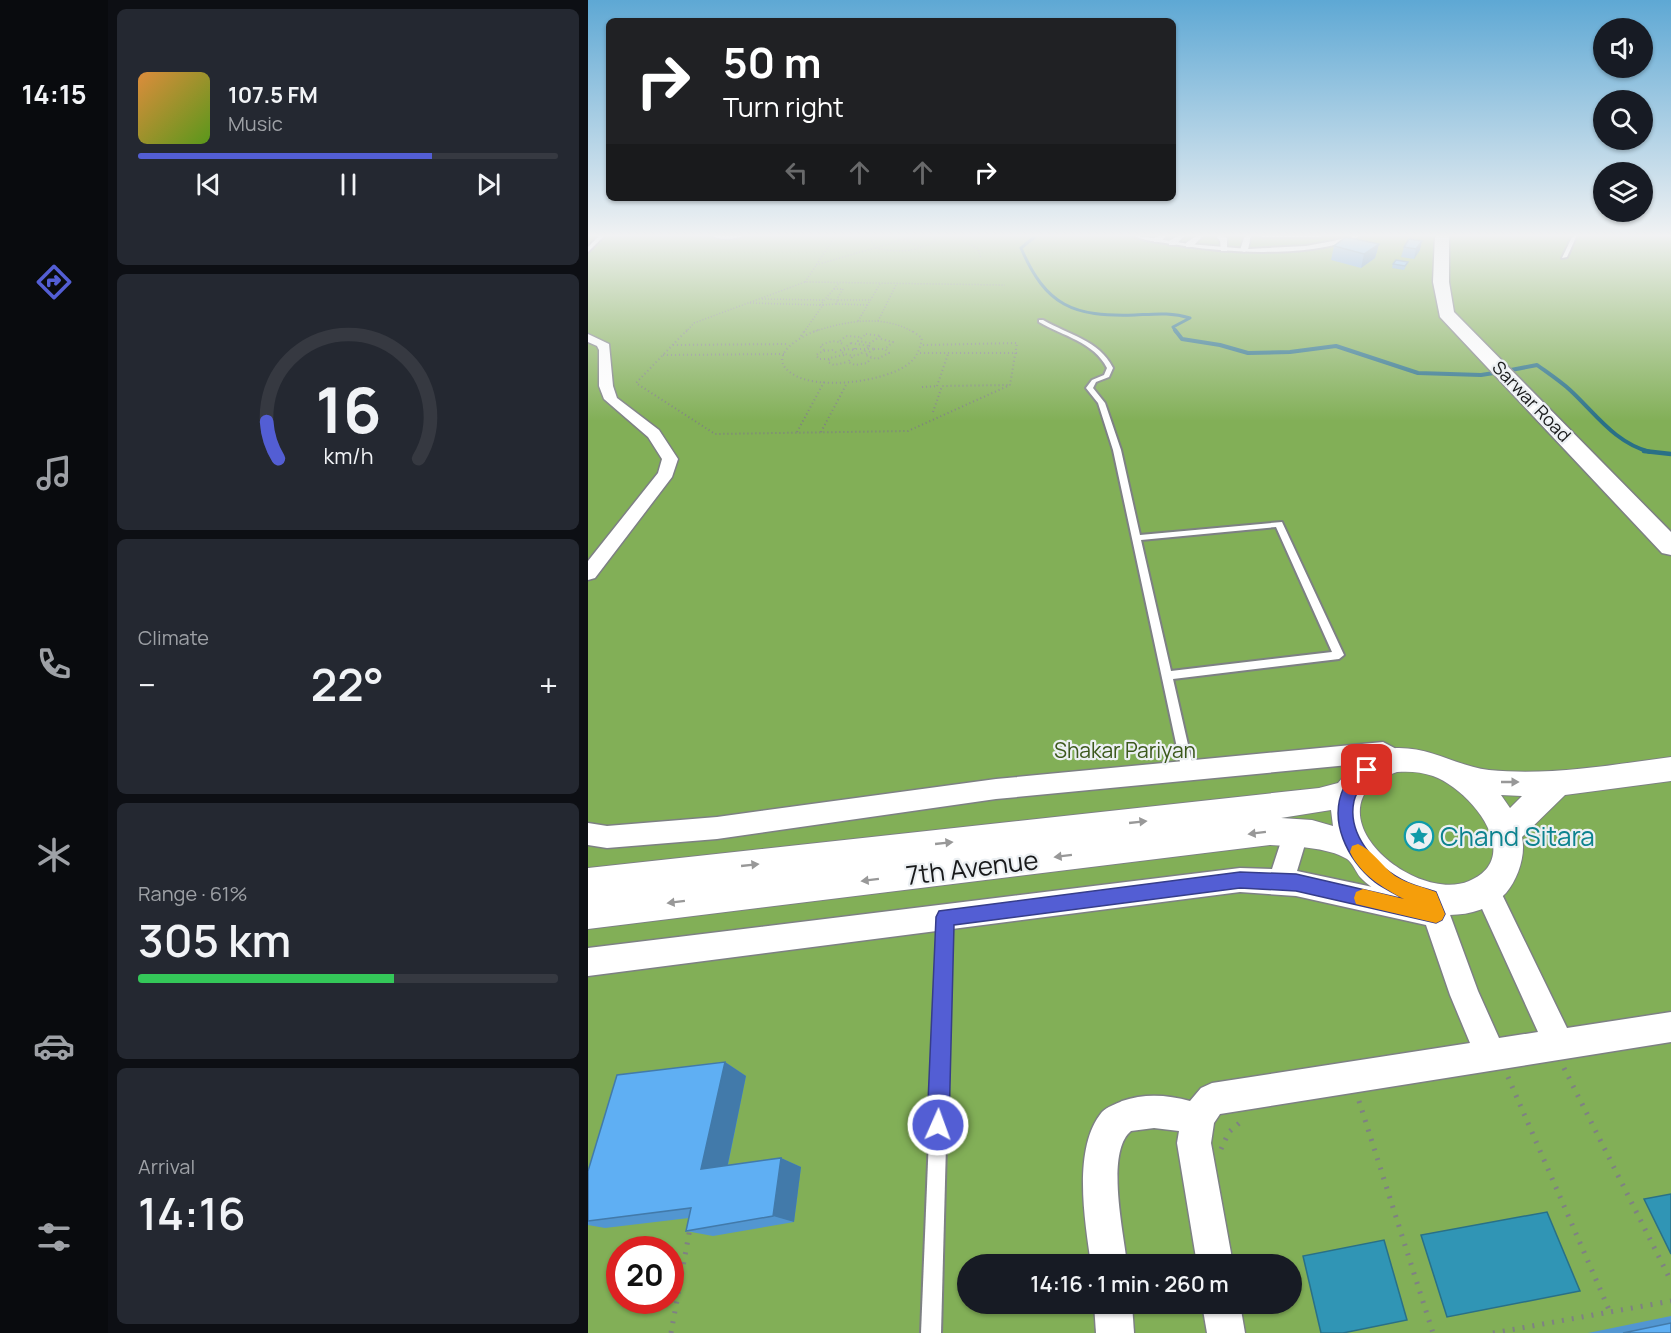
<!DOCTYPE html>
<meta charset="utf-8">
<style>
body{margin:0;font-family:Manrope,sans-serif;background:#242831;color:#f1f3f6;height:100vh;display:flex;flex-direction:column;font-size:22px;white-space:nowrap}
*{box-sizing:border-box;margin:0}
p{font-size:20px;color:#9ea1a6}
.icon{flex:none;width:33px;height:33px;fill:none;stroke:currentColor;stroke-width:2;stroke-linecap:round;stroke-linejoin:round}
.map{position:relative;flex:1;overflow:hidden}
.drawer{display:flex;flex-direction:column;gap:9px;padding:9px;background:#0d0f14;width:480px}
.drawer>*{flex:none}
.top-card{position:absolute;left:18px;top:18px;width:570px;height:183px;border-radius:9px;box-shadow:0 2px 4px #0004;background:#202124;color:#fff;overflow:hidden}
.buttons{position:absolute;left:1005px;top:18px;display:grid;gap:12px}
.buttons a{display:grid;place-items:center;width:60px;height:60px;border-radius:50%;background:#171b24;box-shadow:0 2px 4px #0004;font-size:30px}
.speed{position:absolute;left:18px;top:1236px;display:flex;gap:12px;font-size:30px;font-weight:700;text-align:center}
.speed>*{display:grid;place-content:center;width:78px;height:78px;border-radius:50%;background:#171b24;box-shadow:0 2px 4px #0004;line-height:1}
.speed .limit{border:9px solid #d22;background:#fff;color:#111}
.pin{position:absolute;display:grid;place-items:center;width:51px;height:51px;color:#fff;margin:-26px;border-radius:12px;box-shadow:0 3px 9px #0006}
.me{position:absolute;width:66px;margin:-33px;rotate:2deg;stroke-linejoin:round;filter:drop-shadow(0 0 4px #0008)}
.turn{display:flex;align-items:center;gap:21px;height:126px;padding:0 18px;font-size:27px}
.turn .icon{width:78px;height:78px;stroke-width:2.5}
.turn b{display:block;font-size:42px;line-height:51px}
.lanes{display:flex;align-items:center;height:57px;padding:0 18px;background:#0003;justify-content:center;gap:30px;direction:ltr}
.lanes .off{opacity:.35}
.big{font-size:45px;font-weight:600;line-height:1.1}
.drawer .tile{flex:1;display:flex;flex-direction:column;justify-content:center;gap:9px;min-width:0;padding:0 21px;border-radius:9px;background:#242831}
.drawer .dial{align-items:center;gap:0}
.dial svg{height:156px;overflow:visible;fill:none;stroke:#363941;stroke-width:7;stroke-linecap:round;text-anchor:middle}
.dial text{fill:#f1f3f6;stroke:none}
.song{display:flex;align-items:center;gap:18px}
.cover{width:72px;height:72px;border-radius:9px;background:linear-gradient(135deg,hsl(30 70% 55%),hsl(90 70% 35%))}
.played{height:6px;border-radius:3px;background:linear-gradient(90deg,#535ed4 70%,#363941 70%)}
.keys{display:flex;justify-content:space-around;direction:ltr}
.heat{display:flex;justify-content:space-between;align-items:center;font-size:33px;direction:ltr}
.charge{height:9px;border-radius:4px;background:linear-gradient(90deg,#34c759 61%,#363941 0)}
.trip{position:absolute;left:369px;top:1254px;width:345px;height:60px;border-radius:30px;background:#171b24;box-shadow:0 2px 4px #0004;font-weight:600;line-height:60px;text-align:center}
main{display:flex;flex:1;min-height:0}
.dock{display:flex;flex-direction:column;width:108px;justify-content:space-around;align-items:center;background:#090b0e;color:#9ea1a6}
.dock .icon{width:42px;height:42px}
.dock .selected{color:#535ed4}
.dock b{font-size:27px;color:#f1f3f6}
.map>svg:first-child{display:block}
.forest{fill:#82af57;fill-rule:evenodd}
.water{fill:#3095b5;stroke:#297087;stroke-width:1.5}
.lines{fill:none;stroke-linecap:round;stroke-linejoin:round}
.stream-far2{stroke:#297087;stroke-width:3}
.stream-far1{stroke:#297087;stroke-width:4}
.stream{stroke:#297087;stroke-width:4.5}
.service-casing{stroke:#7d8083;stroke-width:4}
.pedestrian-casing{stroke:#7d8083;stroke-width:3}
.minor-casing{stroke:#7d8083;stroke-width:3}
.tertiary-casing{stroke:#7d8083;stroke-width:2}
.secondary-casing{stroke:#7d8083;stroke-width:3}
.path-far2{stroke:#7f8183;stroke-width:1.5;stroke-dasharray:1 2;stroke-linecap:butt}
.path-far1{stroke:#7f8183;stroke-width:2;stroke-dasharray:1 3;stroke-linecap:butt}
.path{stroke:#7f8183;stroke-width:5;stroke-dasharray:2 8;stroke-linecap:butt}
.service{fill:#fff;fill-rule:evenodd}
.pedestrian{fill:#fff;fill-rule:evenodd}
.minor{fill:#fff;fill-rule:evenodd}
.tertiary{fill:#fff;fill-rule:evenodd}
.secondary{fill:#fff;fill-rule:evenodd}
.wall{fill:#5296d1}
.shaded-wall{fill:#427aaa}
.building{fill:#5faff3;stroke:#427aaa;stroke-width:1.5}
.oneway{fill:#989898}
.route{fill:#535ed4;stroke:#363d8a;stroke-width:1.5}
.slow{fill:#f59e0b}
.labels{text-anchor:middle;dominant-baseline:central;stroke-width:4.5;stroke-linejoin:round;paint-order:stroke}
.far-street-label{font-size:18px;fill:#191a1b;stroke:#ecf0f3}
.park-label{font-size:21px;fill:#3b581b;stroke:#ecf0f3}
.near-culture-label{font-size:26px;fill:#0d838f;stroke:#ecf0f3;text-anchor:start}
.near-street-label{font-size:26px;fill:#191a1b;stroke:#ecf0f3}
</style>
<main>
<nav class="dock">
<b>14:15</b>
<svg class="icon selected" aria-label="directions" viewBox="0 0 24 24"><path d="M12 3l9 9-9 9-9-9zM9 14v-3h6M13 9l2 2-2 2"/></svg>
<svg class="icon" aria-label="music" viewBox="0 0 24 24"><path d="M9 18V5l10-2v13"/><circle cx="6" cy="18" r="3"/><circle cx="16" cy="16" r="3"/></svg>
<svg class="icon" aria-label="phone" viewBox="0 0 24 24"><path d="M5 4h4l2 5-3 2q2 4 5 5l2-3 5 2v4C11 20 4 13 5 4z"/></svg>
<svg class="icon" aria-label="climate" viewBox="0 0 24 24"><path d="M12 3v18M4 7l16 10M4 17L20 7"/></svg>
<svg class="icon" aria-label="car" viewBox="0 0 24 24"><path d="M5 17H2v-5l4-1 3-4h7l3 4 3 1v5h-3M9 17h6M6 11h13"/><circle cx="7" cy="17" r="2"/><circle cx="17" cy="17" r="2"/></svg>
<svg class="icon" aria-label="filters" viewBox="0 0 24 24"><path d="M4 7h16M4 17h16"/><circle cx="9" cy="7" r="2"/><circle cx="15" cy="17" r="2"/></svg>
</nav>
<section class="drawer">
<div class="tile">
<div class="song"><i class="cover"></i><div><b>107.5 FM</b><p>Music</p></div></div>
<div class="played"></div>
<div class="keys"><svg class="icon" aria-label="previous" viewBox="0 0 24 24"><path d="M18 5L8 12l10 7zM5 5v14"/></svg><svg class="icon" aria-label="pause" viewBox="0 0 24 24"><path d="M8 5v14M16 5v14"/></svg><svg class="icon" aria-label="next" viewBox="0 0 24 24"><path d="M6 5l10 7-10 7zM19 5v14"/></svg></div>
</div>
<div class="tile dial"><svg viewBox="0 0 100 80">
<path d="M14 69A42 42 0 1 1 86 69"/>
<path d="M14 69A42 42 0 0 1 8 50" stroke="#535ed4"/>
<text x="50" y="56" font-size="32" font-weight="700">16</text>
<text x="50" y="72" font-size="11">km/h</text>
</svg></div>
<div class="tile"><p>Climate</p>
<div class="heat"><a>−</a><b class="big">22°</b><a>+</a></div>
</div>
<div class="tile"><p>Range · 61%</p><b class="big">305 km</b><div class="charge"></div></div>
<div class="tile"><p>Arrival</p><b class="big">14:16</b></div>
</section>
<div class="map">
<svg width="1083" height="1333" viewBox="0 0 1083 1333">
<rect width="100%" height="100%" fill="#dfe2e5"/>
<path class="forest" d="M0 235H1083V1333H0ZM32 1250H82V1300H32ZM380 1264H704V1304H380Z"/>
<g class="water">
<path d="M1083 1194V1254L1056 1199Z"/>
<path d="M959 1212 992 1291 859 1317 833 1235Z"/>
<path d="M796 1240 819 1320 755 1333H733L715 1256Z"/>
</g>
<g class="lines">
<path class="stream-far2" d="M449 235 433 248C458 306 485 317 547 315 567 314 583 312 602 318L585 327 588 332"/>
<g class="stream-far1">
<path d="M587 330 594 339 632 345 660 353 702 352 748 346 830 373 893 375 906 373"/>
<path d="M923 370 949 365C960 373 972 381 982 390 1008 414 1027 443 1062 452"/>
</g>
<path class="stream" d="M1056 451 1083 454"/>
<g class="service-casing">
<g id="service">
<path d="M12 235 16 236 0 252V247Z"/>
<path d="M545 235 601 244 660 249 718 246 745 241 768 235H774C727 259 636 253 584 244 572 242 554 241 545 235Z"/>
<path d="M985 235H989L979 257 974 258Z"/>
<path d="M451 320H455C481 335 511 340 525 368L521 377 508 382 505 388 517 403 533 450 552 535 694 522 756 655 751 659 585 679 606 771 604 775 600 776 596 775 594 771 525 450 510 403 498 388 504 380 516 375 519 368C506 342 475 336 451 322ZM688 527 744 652 583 671 553 540Z"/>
<path d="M357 911 362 913 364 918 353 1333H333L350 918 352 913Z"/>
</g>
</g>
<g class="pedestrian-casing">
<g id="pedestrian">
<path d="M573 235H580L572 242H566V238Z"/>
<path d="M591 235H598L587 245H581V241Z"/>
<path d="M609 235H616L604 247H598V243Z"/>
<path d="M627 235H634L639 238V251H633L632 241Z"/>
<path d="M657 235H663L660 250 656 252 652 250Z"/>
<path d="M672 235H736L733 237H675Z"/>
</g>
</g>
<g class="minor-casing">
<g id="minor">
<path d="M122 235H156C149 240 129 240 122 235Z"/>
<path d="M0 334 21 344 25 386 29 398 71 430 90 459 84 477 7 578 0 580V561L70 473 74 459 60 437 16 399 11 386V350L9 346 0 342Z"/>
<path d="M795 742 816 753 820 760 816 767 808 770 792 762 408 799 129 839 19 848 0 845V823L19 826 129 817 408 779Z"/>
<path d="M708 820 717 823 721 831 709 871 832 897 834 893 844 889 854 893 890 991 911 1038 950 1032 885 889 889 880 898 876 907 880 979 1028 1083 1012V1042L632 1114 626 1123 623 1143 645 1264H609L589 1143 591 1131 566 1128 543 1131C517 1152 536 1234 539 1264H503C497 1222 484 1148 514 1112 519 1107 528 1104 534 1101 557 1093 580 1095 602 1101L613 1088 624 1083 882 1043 862 995 838 925 708 896 652 892 0 976V948L652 868 684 869 699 823Z"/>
<path d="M506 1304H544L546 1333H508Z"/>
<path d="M614 1304H652L657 1333H619Z"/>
</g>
</g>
<g class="tertiary-casing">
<path id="tertiary" d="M808 748C844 747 868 766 901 770 961 776 1023 765 1083 757V781L977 795 934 837C938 855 930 879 918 893 888 925 832 918 798 897 789 892 779 884 772 877 768 872 764 862 759 859 740 847 703 846 682 845L0 929V868L731 788 750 783 766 764ZM809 772C821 771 834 772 845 776 882 789 938 857 881 881 832 902 737 829 785 783 790 777 802 775 809 772ZM913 795 934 796 922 808ZM743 810 745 826 724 820 693 818Z"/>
</g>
<g class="secondary-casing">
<path id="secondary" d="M847 235H861V282L866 312 1083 532V555L1074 553 852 317 845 282Z"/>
</g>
<g class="path-far2">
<path d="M291 235 283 241 288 248C309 253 328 252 347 241V235"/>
<path d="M304 235 311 238"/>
<path d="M365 235 390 249 393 259"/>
<path d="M314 237 321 239 309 240Z"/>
<path d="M320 238 330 235"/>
<path d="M319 241 332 247"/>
<path d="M228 265 310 241"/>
<path d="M217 282 248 235"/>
<path d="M246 289H255L249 299"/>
<path d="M174 299 235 300"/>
<path d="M250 300H281"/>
<path d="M162 303 232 305"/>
<path d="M248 304 279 305"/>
<path d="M235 305 248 304 250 300 238 299"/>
<path d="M270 321 292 284"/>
<path d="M290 321 309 283"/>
<path d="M98 332 106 323 217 282 417 285"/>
<path d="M216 332 235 305H232L251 283"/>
<path d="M225 332C257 321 295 314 325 332"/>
</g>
<g class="path-far1">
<path d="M99 330 48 383 127 434 320 431 422 385"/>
<path d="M230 330C215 335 177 355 203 373 228 391 295 382 319 365 329 358 332 349 334 338L323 330"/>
<path d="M278 334 293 336 282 343 270 341Z"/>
<path d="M213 336 217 330"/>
<path d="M293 339 305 342 298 348"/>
<path d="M252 341 258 336 272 337"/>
<path d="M263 343 281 346C274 357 262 358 252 351Z"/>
<path d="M85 345 201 344"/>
<path d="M335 345 429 343 422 385"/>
<path d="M281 346 286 349"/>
<path d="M281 346 282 343"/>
<path d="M267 348V350H263Z"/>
<path d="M268 349H281"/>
<path d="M286 349H297L301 353 289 359 277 355Z"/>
<path d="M236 350 232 346C241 341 248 339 256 345"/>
<path d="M252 350 263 349"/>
<path d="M332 353H429"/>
<path d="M75 355 196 354"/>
<path d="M256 355 242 358 240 362 246 365 260 362"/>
<path d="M264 357 260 362 267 365 279 363 283 358"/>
<path d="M241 359H231L228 355 235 351 245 350 250 354"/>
<path d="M349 386 360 354"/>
<path d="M334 387 349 386"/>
<path d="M345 412 354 386 420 385"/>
<path d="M209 432 236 382"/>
<path d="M233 432 259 383"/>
</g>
<g class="path">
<path d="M976 1068 1083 1281"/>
<path d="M920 1077 1022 1312"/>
<path d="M771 1101 845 1333"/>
<path d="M633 1149 641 1132 655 1120"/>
<path d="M83 1333 102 1228"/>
<path d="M905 1333 1083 1301"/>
</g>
<use href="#service" class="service"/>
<use href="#pedestrian" class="pedestrian"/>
<use href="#minor" class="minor"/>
<use href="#tertiary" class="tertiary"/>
<use href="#secondary" class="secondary"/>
</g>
<g class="wall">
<path d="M791 244 787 258 773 268 743 260 746 246Z"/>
<path d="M816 247 832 250 826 259 813 257Z"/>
<path d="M820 262 816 270 804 268 805 264Z"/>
<path d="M137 1062 158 1076 140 1165 193 1158 213 1167 206 1222 125 1236 98 1231 101 1218 17 1228 0 1225V1171Z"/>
<path d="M1083 1316V1333H1000Z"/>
</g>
<g class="shaded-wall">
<path d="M834 241 832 250 826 259 828 249Z"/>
<path d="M791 244 787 258 773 268 776 254Z"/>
<path d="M137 1062 158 1076 137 1178 113 1169Z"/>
<path d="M193 1158 213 1167 206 1222 185 1216Z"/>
</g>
<g class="building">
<path d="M758 237 791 244 776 254 746 246Z"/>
<path d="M821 239 834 241 828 249 816 247Z"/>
<path d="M808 260 820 262 817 266 805 264Z"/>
<path d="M137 1062 113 1169 193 1158 185 1216 98 1231 103 1208 0 1221V1171L29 1075Z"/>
<path d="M1083 1323V1333H1035Z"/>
</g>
<defs><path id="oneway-solid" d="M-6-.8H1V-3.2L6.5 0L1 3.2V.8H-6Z" transform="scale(1.5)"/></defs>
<g class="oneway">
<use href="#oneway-solid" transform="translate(922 782)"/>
<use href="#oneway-solid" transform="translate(550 822) rotate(-6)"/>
<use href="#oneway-solid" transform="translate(669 833) rotate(173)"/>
<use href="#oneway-solid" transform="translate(356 843) rotate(-6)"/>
<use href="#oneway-solid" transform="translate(475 856) rotate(173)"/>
<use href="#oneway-solid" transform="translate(162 865) rotate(-6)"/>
<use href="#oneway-solid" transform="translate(282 880) rotate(173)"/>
<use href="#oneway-solid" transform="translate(88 902) rotate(173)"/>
</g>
<linearGradient id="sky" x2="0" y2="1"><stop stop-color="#5ea8d4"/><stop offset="0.56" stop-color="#f1f2f3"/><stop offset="1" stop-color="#f1f2f3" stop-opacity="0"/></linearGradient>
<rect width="1083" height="421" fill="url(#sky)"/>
<path class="route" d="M779 764 784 766 786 770C781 782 769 787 766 801 758 838 794 873 826 885 833 888 841 889 848 892L857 914 854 920 848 923 708 891 652 888 366 925 361 1125 358 1133 350 1136 343 1133 339 1125 348 917 351 911 652 872 708 874 816 899C807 893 796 889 787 882 759 859 740 821 756 787 762 776 767 768 779 764Z"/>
<path class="slow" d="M770 844C783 849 795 867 807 876 820 884 835 887 848 892L857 914 854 920 848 923 768 904 766 898 768 892 775 889 816 899C795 888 772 874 762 852L764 846Z"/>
<defs>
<g id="sight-ring" transform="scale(1.5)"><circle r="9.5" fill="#ecf0f3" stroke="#0f9aa8" stroke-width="1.5"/><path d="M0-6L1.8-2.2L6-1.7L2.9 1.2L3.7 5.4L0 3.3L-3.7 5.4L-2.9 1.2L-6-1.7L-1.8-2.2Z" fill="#0f9aa8"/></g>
</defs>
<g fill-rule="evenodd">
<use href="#sight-ring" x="831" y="836"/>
</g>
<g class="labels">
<g class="far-street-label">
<text transform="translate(944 401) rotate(46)">Sarwar Road</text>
</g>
<g class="park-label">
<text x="537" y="750">Shakar Pariyan</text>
</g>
<g class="near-culture-label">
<text x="852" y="836">Chand Sitara</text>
</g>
<g class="near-street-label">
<text transform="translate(384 867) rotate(-7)">7th Avenue</text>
</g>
</g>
</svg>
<div class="buttons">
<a><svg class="icon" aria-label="sound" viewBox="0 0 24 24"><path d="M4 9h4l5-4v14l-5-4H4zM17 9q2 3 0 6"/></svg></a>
<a><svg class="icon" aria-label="search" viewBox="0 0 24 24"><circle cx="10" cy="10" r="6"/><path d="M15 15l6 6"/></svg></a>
<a><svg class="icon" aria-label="layers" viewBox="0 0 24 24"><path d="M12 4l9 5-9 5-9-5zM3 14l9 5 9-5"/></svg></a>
</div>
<div class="speed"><div class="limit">20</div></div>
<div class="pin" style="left:779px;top:770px;background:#d93025"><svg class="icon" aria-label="arrive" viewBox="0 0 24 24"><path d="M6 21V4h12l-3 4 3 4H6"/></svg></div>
<svg class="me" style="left:350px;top:1125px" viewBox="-20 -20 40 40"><circle r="17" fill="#535ed4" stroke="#fff" stroke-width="3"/><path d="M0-11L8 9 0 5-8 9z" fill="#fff"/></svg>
<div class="trip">14:16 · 1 min · 260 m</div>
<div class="top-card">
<div class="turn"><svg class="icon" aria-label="right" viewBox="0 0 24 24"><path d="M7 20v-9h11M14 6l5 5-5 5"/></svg><div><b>50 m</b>Turn right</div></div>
<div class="lanes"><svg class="icon off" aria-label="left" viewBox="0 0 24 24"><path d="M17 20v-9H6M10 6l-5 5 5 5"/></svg><svg class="icon off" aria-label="ahead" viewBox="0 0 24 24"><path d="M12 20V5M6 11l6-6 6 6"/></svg><svg class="icon off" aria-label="ahead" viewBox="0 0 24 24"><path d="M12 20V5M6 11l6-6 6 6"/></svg><svg class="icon" aria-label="right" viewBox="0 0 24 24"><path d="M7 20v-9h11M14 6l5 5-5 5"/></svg></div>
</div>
</div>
</main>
